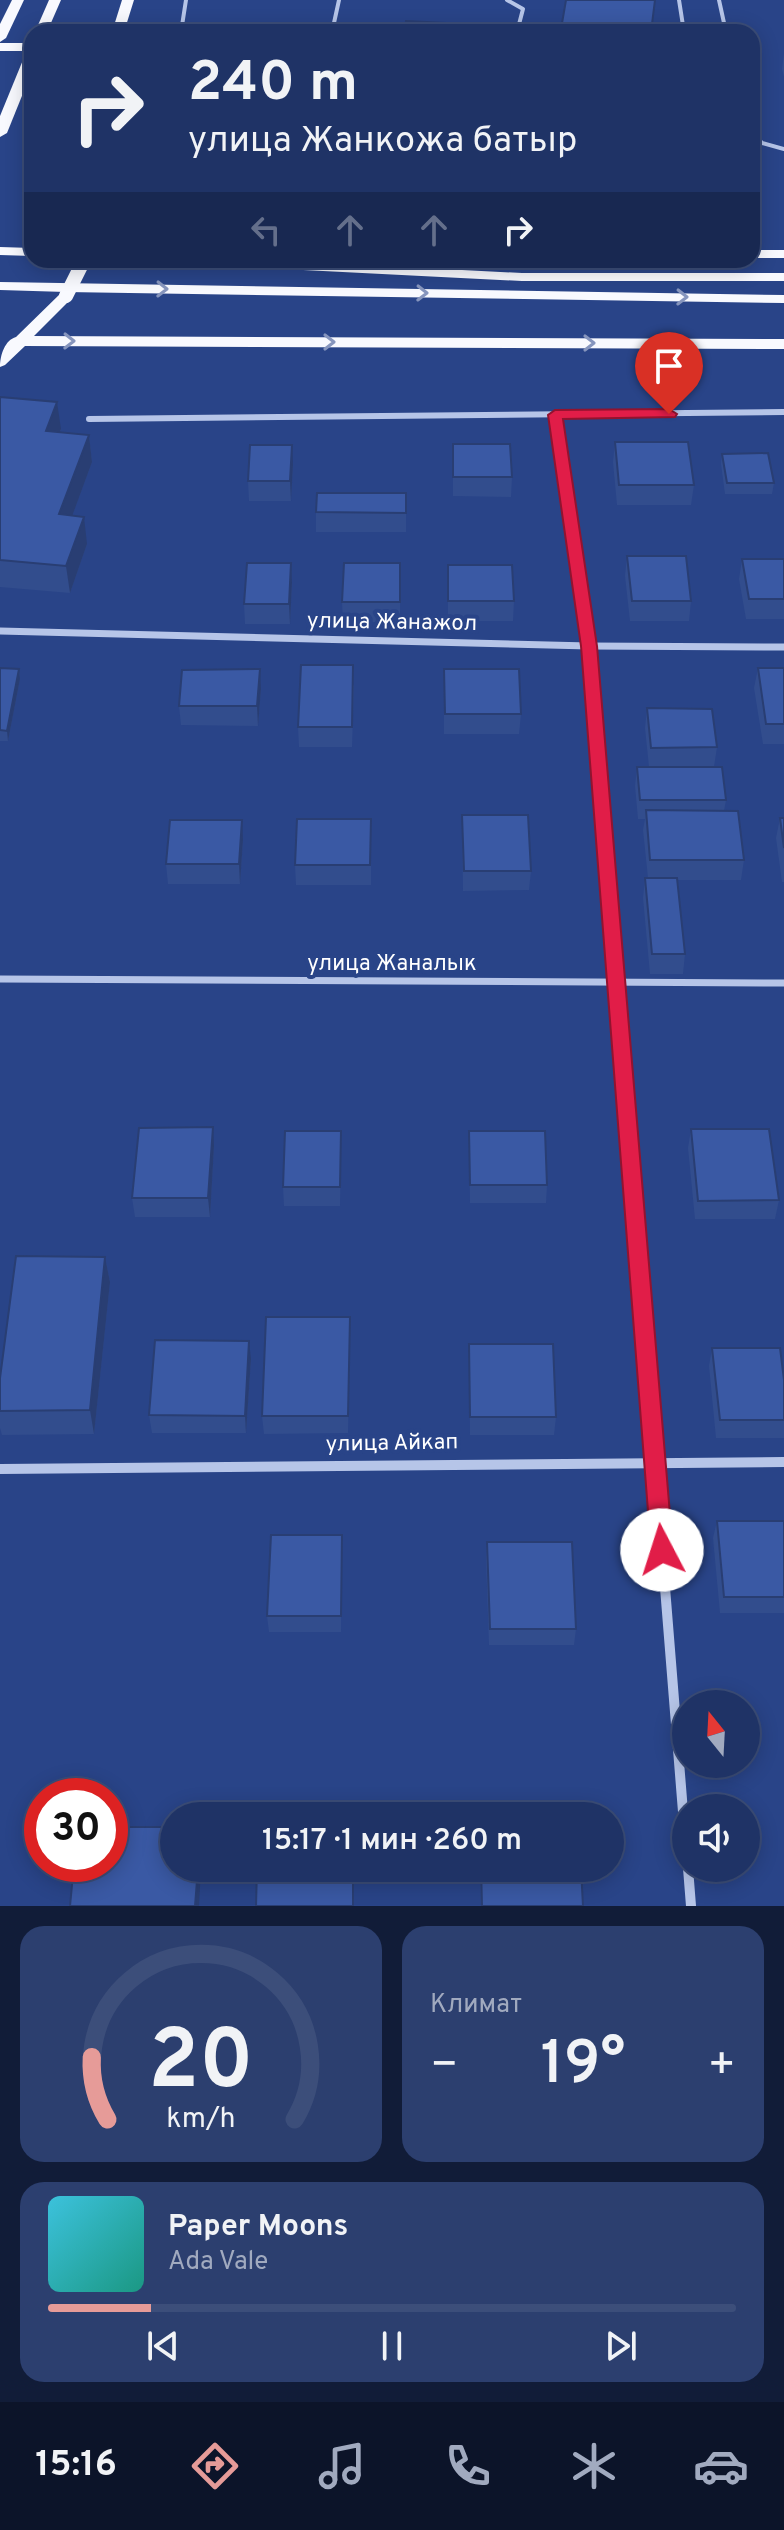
<!DOCTYPE html>
<html lang="ru">
<meta charset="utf-8">
<style>
body{margin:0;font-family:Overpass,sans-serif;background:#2c3f6f;color:#f1f3f6;height:100vh;display:flex;flex-direction:column;font-size:30px;white-space:nowrap}
*{box-sizing:border-box;margin:0}
p{font-size:26px;color:#a1aabf}
.icon{flex:none;width:44px;height:44px;fill:none;stroke:currentColor;stroke-width:2;stroke-linecap:round;stroke-linejoin:round}
.map{position:relative;height:1906px;overflow:hidden}
.panel{display:flex;flex-direction:column;gap:20px;padding:20px;background:#111c38;flex:1}
.panel>*{flex:none}
.guide{position:absolute;left:24px;top:24px;width:736px;height:244px;border-radius:24px;box-shadow:0 4px 20px #0003,0 0 0 2px #3c4e7a;background:#1f3366;color:#f1f3f6;overflow:hidden}
.needle{width:52px;rotate:342deg}
.controls{position:absolute;left:672px;top:1690px;display:grid;gap:16px}
.controls a{display:grid;place-items:center;width:88px;height:88px;border-radius:50%;background:#1f3366;box-shadow:0 4px 20px #0003,0 0 0 2px #3c4e7a;font-size:40px}
.speed{position:absolute;left:24px;top:1778px;display:flex;gap:16px;font-size:40px;font-weight:700;text-align:center}
.speed>*{display:grid;place-content:center;width:104px;height:104px;border-radius:50%;background:#1f3366;box-shadow:0 4px 20px #0003,0 0 0 2px #3c4e7a;line-height:1}
.speed .limit{border:12px solid #d22;background:#fff;color:#111}
.pin{position:absolute;display:grid;place-items:center;width:68px;height:68px;color:#fff;margin:-82px -34px;border-radius:50% 50% 50% 0;rotate:-45deg;box-shadow:0 0 8px #0007}
.pin .icon{rotate:45deg}
.me{position:absolute;width:88px;margin:-44px;rotate:355deg;stroke-linejoin:round;filter:drop-shadow(0 0 6px #0008)}
.turn{display:flex;align-items:center;gap:28px;height:168px;padding:0 32px;font-size:36px}
.turn .icon{width:104px;height:104px;stroke-width:2.5}
.turn b{display:block;font-size:56px;line-height:68px}
.lanes{display:flex;align-items:center;height:76px;padding:0 32px;background:#0003;justify-content:center;gap:40px;direction:ltr}
.lanes .off{opacity:.35}
.big{font-size:60px;font-weight:600;line-height:1.1}
.panel .card{flex:1;display:flex;flex-direction:column;justify-content:center;gap:12px;min-width:0;padding:0 28px;border-radius:24px;background:#2c3f6f}
.panel .dial{align-items:center;gap:0}
.dial svg{height:208px;overflow:visible;fill:none;stroke:#3c4e7a;stroke-width:7;stroke-linecap:round;text-anchor:middle}
.dial text{fill:#f1f3f6;stroke:none}
.song{display:flex;align-items:center;gap:24px}
.cover{width:96px;height:96px;border-radius:12px;background:linear-gradient(135deg,hsl(190 70% 55%),hsl(170 70% 35%))}
.played{height:8px;border-radius:4px;background:linear-gradient(90deg,#e69b98 15%,#3c4e7a 15%)}
.keys{display:flex;justify-content:space-around;direction:ltr}
.heat{display:flex;justify-content:space-between;align-items:center;font-size:44px;direction:ltr}
.panel .tiles{flex:1;display:grid;gap:20px;grid-template-columns:1fr 1fr}
.card:last-child{grid-column:span 2}
.trip{position:absolute;left:160px;top:1802px;width:464px;height:80px;border-radius:40px;background:#1f3366;box-shadow:0 4px 20px #0003,0 0 0 2px #3c4e7a;font-weight:600;line-height:80px;text-align:center}
.dock{display:flex;height:128px;justify-content:space-around;align-items:center;background:#0c1429;color:#a1aabf}
.dock .icon{width:56px;height:56px}
.dock .current{color:#e69b98}
.dock b{font-size:36px;color:#f1f3f6}
.map>svg:first-child{display:block}
.lines{fill:none;stroke-linecap:round;stroke-linejoin:round}
.lane{stroke:#b6c5e8;stroke-width:4}
.street-far2{stroke:#b6c5e8;stroke-width:6}
.street-far1{stroke:#b6c5e8;stroke-width:7}
.street{stroke:#b6c5e8;stroke-width:10}
.primary{fill:#f8f9fe;fill-rule:evenodd}
.primary-bridge{stroke:#f8f9fe;stroke-width:14}
.wall{fill:#324d8d}
.shaded-wall{fill:#293e73}
.building{fill:#3a59a4;stroke:#293e73;stroke-width:2}
.oneway{stroke:#8695bd}
.route{fill:#e11d48;stroke:#92132f;stroke-width:2}
.labels{text-anchor:middle;dominant-baseline:central;stroke-width:8;stroke-linejoin:round;paint-order:stroke}
.street-label{font-size:22px;fill:#fff;stroke:#294488}
</style>
<div class="map">
<svg width="784" height="1906" viewBox="0 0 784 1906">
<rect width="100%" height="100%" fill="#294488"/>
<g class="lines">
<g class="lane">
<path d="M507 0 523 9 517 32"/>
<path d="M679 0 684 32"/>
<path d="M719 0 726 32"/>
<path d="M181 32 186 0"/>
<path d="M332 32 339 0"/>
<path d="M752 131 762 143 784 149"/>
</g>
<g class="street-far2">
<path d="M555 415 565 483"/>
<path d="M89 419 784 412"/>
</g>
<g class="street-far1">
<path d="M565 481 589 646 626 1104"/>
<path d="M0 631 589 646 784 647"/>
<path d="M0 979 784 983"/>
</g>
<g class="street">
<path d="M626 1102 686 1849"/>
<path d="M0 1469 784 1462"/>
<path d="M688 1868 691 1906"/>
</g>
<g class="primary">
<path d="M12 0H24L6 38 0 42V24Z"/>
<path d="M49 0H61L47 32H35Z"/>
<path d="M122 0H134L124 32H112Z"/>
<rect x="0" y="43" width="32" height="8"/>
<path d="M32 51V71L7 133 0 137V116L25 55Z"/>
<path d="M0 247 32 248V256L0 255Z"/>
<rect x="752" y="250" width="32" height="8"/>
<path d="M175 260H270L522 273H784V281H522L182 264Z"/>
<path d="M0 282 784 295V303L66 292 73 296 71 299 34 336 784 339V349L25 346 5 365 0 367C0 355 5 340 16 337L61 293 66 292 0 290Z"/>
</g>
<path class="primary-bridge" d="M66 296 84 260"/>
</g>
<g class="wall">
<path d="M784 53V77L782 69Z"/>
<path d="M0 397 61 429 60 432 89 435 92 462 72 516 87 544 70 593 0 587Z"/>
<path d="M615 442 694 485 691 505H617L613 462Z"/>
<path d="M453 444 512 477 511 497 453 496Z"/>
<path d="M722 454 774 483 772 494H725L721 464Z"/>
<path d="M293 465 291 501H249L248 481Z"/>
<path d="M406 493V532H316V512Z"/>
<path d="M627 556 691 601 689 621H630L625 576Z"/>
<path d="M742 559H784V619H746L739 579Z"/>
<path d="M291 563 292 583 290 624H245L244 604Z"/>
<path d="M400 563V622H343L342 602Z"/>
<path d="M448 565 514 601 513 621H448Z"/>
<path d="M0 668 19 669 20 679 8 741H0Z"/>
<path d="M758 668H784V744H763L754 688Z"/>
<path d="M444 669 521 714 519 734H444Z"/>
<path d="M354 685 352 747H299L298 727Z"/>
<path d="M261 689 258 726 181 725 179 706Z"/>
<path d="M647 708 717 747 714 767 726 800 724 811 744 860 741 880H678L685 954 683 974H650L643 898 645 878H648L643 830 645 819H638L635 786 637 767H649L645 728Z"/>
<path d="M462 815 531 871 529 890 463 891Z"/>
<path d="M780 818H784V882H782L776 838Z"/>
<path d="M371 819V885H296L295 865Z"/>
<path d="M243 840 240 884H168L166 864Z"/>
<path d="M691 1129 779 1200 775 1219H695L688 1148Z"/>
<path d="M469 1131 547 1185 546 1203H470Z"/>
<path d="M214 1146 210 1217H135L132 1198Z"/>
<path d="M341 1150 340 1206H284L283 1187Z"/>
<path d="M105 1257 110 1282 94 1434 2 1435 0 1428V1378Z"/>
<path d="M350 1335 348 1433 264 1434 262 1416Z"/>
<path d="M469 1344 556 1417 554 1435H470Z"/>
<path d="M712 1348 784 1380V1438H716L709 1366Z"/>
<path d="M251 1359 246 1433H152L149 1415Z"/>
<path d="M717 1521H784V1613H720L713 1538Z"/>
<path d="M342 1535 341 1632H269L267 1616Z"/>
<path d="M487 1542 576 1629 574 1645H489L486 1559Z"/>
<path d="M480 1868H581L583 1906H481Z"/>
</g>
<g class="shaded-wall">
<path d="M57 402 61 429 49 458 46 431Z"/>
<path d="M89 435 92 462 63 541 59 514Z"/>
<path d="M292 445 293 465 291 501 290 481Z"/>
<path d="M84 517 87 544 70 593 66 566Z"/>
<path d="M291 563 292 583 290 624 289 604Z"/>
<path d="M19 669 20 679 8 741 7 731Z"/>
<path d="M260 669 261 689 258 726 257 706Z"/>
<path d="M242 820 243 840 240 884 239 864Z"/>
<path d="M213 1127 214 1146 210 1217 208 1198Z"/>
<path d="M105 1257 110 1282 94 1434 90 1410Z"/>
<path d="M249 1341 251 1359 246 1433 245 1416Z"/>
<path d="M198 1868H201L199 1906H195Z"/>
</g>
<g class="building">
<path d="M566 0H655L651 32H601L561 29Z"/>
<path d="M406 21 601 31 405 32Z"/>
<path d="M0 397 57 402 46 431 89 435 59 514 84 517 66 566 0 560Z"/>
<path d="M615 442H688L694 485H619Z"/>
<path d="M453 444H510L512 477H453Z"/>
<path d="M250 445H292L290 481H248Z"/>
<path d="M768 453 774 483H727L722 454Z"/>
<path d="M317 493H406V513L316 512Z"/>
<path d="M627 556H686L691 601H632Z"/>
<path d="M742 559H784V599H749Z"/>
<path d="M247 563H291L289 604H244Z"/>
<path d="M344 563H400V602H342Z"/>
<path d="M448 565H512L514 601H448Z"/>
<path d="M301 665H353L352 727H298Z"/>
<path d="M0 668 19 669 7 731 0 730Z"/>
<path d="M758 668H784V724H766Z"/>
<path d="M260 669 257 706H179L182 670Z"/>
<path d="M444 669H519L521 714H445Z"/>
<path d="M647 708 712 709 717 747 651 748Z"/>
<path d="M637 767H722L726 800H640Z"/>
<path d="M646 810 738 811 744 860H650Z"/>
<path d="M462 815H528L531 871H464Z"/>
<path d="M780 818H784V848Z"/>
<path d="M297 819H371L370 865H295Z"/>
<path d="M170 820H242L239 864H166Z"/>
<path d="M645 878H677L685 954H652Z"/>
<path d="M213 1127 208 1198H132L139 1128Z"/>
<path d="M691 1129H769L779 1200 698 1201Z"/>
<path d="M285 1131H341L340 1187H283Z"/>
<path d="M469 1131H545L547 1185H470Z"/>
<path d="M16 1256 105 1257 90 1410 0 1411V1378Z"/>
<path d="M266 1317H350L348 1416H262Z"/>
<path d="M155 1340 249 1341 245 1416 149 1415Z"/>
<path d="M469 1344H553L556 1417H470Z"/>
<path d="M712 1348H780L784 1380V1420H720Z"/>
<path d="M717 1521H784V1597H724Z"/>
<path d="M271 1535H342L341 1616H267Z"/>
<path d="M487 1542H572L576 1629H490Z"/>
<path d="M110 1827H174V1868H198L195 1906H70L74 1864H110Z"/>
<path d="M257 1868H353V1906H256Z"/>
<path d="M481 1868H581L583 1906H482Z"/>
</g>
<defs><path id="oneway-chevron" d="M-2-3.5L2.5 0L-2 3.5" fill="none" stroke-width="1.6" stroke-linecap="round" stroke-linejoin="round" transform="scale(2)"/></defs>
<g class="oneway">
<use href="#oneway-chevron" transform="translate(162 289) rotate(1)"/>
<use href="#oneway-chevron" transform="translate(422 293) rotate(1)"/>
<use href="#oneway-chevron" transform="translate(682 297) rotate(1)"/>
<use href="#oneway-chevron" transform="translate(69 341) rotate(1)"/>
<use href="#oneway-chevron" transform="translate(329 342)"/>
<use href="#oneway-chevron" transform="translate(589 343)"/>
</g>
<path class="route" d="M669 409 677 414 675 417 563 419 597 646 673 1550 670 1558 662 1561 654 1558 651 1550 581 646 548 415 555 410Z"/>
<g class="labels">
<g class="street-label">
<text transform="translate(392 623) rotate(1)">улица Жанажол</text>
<text x="392" y="964">улица Жаналык</text>
<text transform="translate(392 1444) rotate(-1)">улица Айкап</text>
</g>
</g>
</svg>
<div class="controls">
<a><svg class="needle" viewBox="-14 -14 28 28"><path d="M0-13l5 13h-10z" fill="#e53935"/><path d="M0 13l5-13h-10z" fill="#a1aabf"/></svg></a>
<a><svg class="icon" aria-label="sound" viewBox="0 0 24 24"><path d="M4 9h4l5-4v14l-5-4H4zM17 9q2 3 0 6"/></svg></a>
</div>
<div class="speed"><div class="limit">30</div></div>
<div class="pin" style="left:669px;top:414px;background:#d93025"><svg class="icon" aria-label="arrive" viewBox="0 0 24 24"><path d="M6 21V4h12l-3 4 3 4H6"/></svg></div>
<svg class="me" style="left:662px;top:1550px" viewBox="-20 -20 40 40"><circle r="19" fill="#fff"/><path d="M0-13L10 11 0 6-10 11z" fill="#e11d48"/></svg>
<div class="trip">15:17 · 1 мин · 260 m</div>
<div class="guide">
<div class="turn"><svg class="icon" aria-label="right" viewBox="0 0 24 24"><path d="M7 20v-9h11M14 6l5 5-5 5"/></svg><div><b>240 m</b>улица Жанкожа батыр</div></div>
<div class="lanes"><svg class="icon off" aria-label="left" viewBox="0 0 24 24"><path d="M17 20v-9H6M10 6l-5 5 5 5"/></svg><svg class="icon off" aria-label="ahead" viewBox="0 0 24 24"><path d="M12 20V5M6 11l6-6 6 6"/></svg><svg class="icon off" aria-label="ahead" viewBox="0 0 24 24"><path d="M12 20V5M6 11l6-6 6 6"/></svg><svg class="icon" aria-label="right" viewBox="0 0 24 24"><path d="M7 20v-9h11M14 6l5 5-5 5"/></svg></div>
</div>
</div>
<section class="panel">
<div class="tiles">
<div class="card dial"><svg viewBox="0 0 100 80">
<path d="M14 69A42 42 0 1 1 86 69"/>
<path d="M14 69A42 42 0 0 1 8 45" stroke="#e69b98"/>
<text x="50" y="56" font-size="32" font-weight="700">20</text>
<text x="50" y="72" font-size="11">km/h</text>
</svg></div>
<div class="card"><p>Климат</p>
<div class="heat"><a>−</a><b class="big">19°</b><a>+</a></div>
</div>
<div class="card">
<div class="song"><i class="cover"></i><div><b>Paper Moons</b><p>Ada Vale</p></div></div>
<div class="played"></div>
<div class="keys"><svg class="icon" aria-label="previous" viewBox="0 0 24 24"><path d="M18 5L8 12l10 7zM5 5v14"/></svg><svg class="icon" aria-label="pause" viewBox="0 0 24 24"><path d="M8 5v14M16 5v14"/></svg><svg class="icon" aria-label="next" viewBox="0 0 24 24"><path d="M6 5l10 7-10 7zM19 5v14"/></svg></div>
</div>
</div>
</section>
<nav class="dock">
<b>15:16</b>
<svg class="icon current" aria-label="directions" viewBox="0 0 24 24"><path d="M12 3l9 9-9 9-9-9zM9 14v-3h6M13 9l2 2-2 2"/></svg>
<svg class="icon" aria-label="music" viewBox="0 0 24 24"><path d="M9 18V5l10-2v13"/><circle cx="6" cy="18" r="3"/><circle cx="16" cy="16" r="3"/></svg>
<svg class="icon" aria-label="phone" viewBox="0 0 24 24"><path d="M5 4h4l2 5-3 2q2 4 5 5l2-3 5 2v4C11 20 4 13 5 4z"/></svg>
<svg class="icon" aria-label="climate" viewBox="0 0 24 24"><path d="M12 3v18M4 7l16 10M4 17L20 7"/></svg>
<svg class="icon" aria-label="car" viewBox="0 0 24 24"><path d="M5 17H2v-5l4-1 3-4h7l3 4 3 1v5h-3M9 17h6M6 11h13"/><circle cx="7" cy="17" r="2"/><circle cx="17" cy="17" r="2"/></svg>
</nav>
